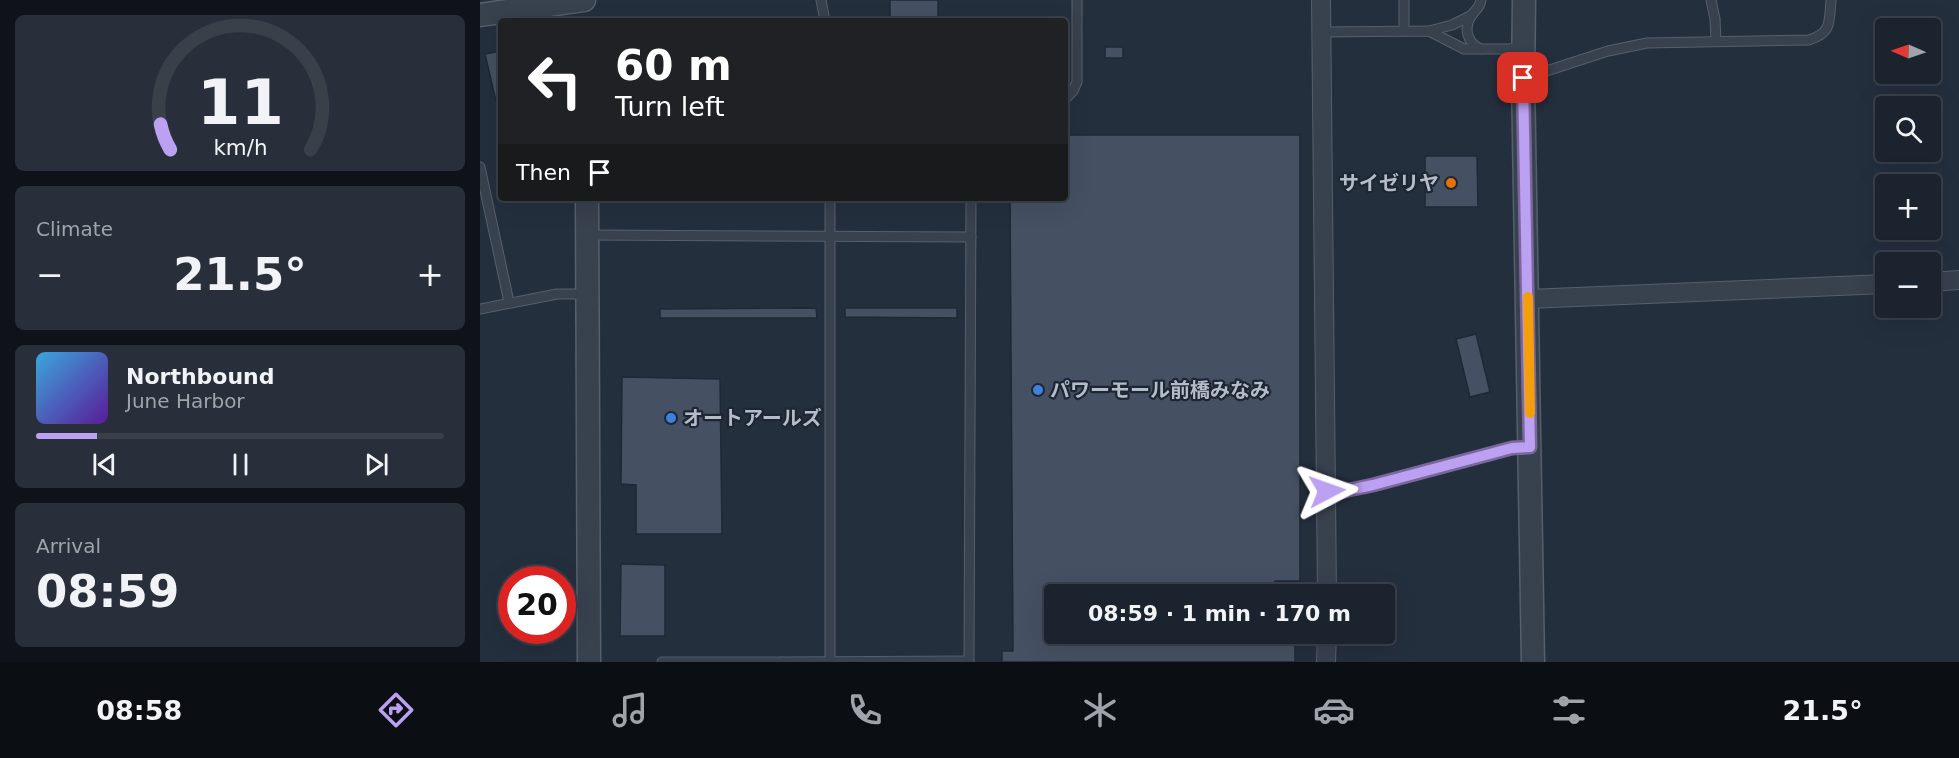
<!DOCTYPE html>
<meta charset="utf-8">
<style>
body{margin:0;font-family:"DejaVu Sans","Noto Sans JP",sans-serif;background:#282f3a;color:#f1f3f6;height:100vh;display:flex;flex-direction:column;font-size:22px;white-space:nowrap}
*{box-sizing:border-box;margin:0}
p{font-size:20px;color:#a0a4aa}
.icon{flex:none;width:33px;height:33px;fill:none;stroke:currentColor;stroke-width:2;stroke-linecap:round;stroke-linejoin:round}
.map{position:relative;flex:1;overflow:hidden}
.side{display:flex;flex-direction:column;gap:15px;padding:15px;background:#0f1319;width:480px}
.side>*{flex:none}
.banner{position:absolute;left:18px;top:18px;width:570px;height:183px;border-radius:6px;box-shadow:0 6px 24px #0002,0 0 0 2px #39404a;background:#202124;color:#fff;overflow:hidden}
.needle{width:39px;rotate:272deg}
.tools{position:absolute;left:1395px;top:18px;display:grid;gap:12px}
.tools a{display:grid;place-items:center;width:66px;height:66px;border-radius:6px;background:#1b232e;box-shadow:0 6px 24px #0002,0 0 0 2px #39404a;font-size:30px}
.speed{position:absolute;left:18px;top:566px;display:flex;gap:12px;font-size:30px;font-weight:700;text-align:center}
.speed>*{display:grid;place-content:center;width:78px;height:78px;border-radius:50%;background:#1b232e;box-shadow:0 6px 24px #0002,0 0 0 2px #39404a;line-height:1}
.speed .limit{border:9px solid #d22;background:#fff;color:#111}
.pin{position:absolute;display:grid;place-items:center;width:51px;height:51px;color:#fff;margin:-26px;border-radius:12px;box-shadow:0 3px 9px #0006}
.me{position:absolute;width:66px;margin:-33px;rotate:86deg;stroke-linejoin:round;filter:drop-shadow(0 0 4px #0008)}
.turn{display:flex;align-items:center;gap:21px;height:126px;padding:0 18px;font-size:27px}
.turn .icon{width:78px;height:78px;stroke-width:2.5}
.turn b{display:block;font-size:42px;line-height:51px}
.then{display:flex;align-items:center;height:57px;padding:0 18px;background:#0003;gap:12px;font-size:22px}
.big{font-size:45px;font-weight:600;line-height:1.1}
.side .card{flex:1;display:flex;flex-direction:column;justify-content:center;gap:9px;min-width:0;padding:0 21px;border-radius:9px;background:#282f3a}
.side .dial{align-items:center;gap:0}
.dial svg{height:156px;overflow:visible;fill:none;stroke:#39404a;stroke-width:7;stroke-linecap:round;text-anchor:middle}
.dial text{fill:#f1f3f6;stroke:none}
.song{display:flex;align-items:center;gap:18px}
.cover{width:72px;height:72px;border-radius:9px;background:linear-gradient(135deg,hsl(200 70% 55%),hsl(270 70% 35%))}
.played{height:6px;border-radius:3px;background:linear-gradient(90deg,#bca0f2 15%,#39404a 15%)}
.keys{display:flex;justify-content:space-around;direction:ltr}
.heat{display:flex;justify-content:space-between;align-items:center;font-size:33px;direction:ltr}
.trip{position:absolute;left:564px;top:584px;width:351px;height:60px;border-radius:6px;background:#1b232e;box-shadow:0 6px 24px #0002,0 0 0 2px #39404a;font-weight:600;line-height:60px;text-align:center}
.tab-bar{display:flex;height:96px;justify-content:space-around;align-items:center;background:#0b0e12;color:#a0a4aa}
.tab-bar .icon{width:42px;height:42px}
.tab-bar .active{color:#bca0f2}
.tab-bar b{font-size:27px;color:#f1f3f6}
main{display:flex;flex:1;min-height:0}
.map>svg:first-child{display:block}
.building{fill:#455162;stroke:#1f2835;stroke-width:1.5}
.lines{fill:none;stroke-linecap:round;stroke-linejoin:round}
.service-casing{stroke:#565f6c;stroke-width:11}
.minor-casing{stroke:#565f6c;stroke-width:20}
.tertiary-casing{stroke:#565f6c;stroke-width:25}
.service{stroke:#38414e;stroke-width:9}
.minor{stroke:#38414e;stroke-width:18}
.tertiary{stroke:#38414e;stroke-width:22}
.route-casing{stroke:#7a689d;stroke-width:15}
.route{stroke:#bca0f2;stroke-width:10}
.slow{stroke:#f59e0b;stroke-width:10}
.food-dot{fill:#e8710a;stroke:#1d2633;stroke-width:2}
.shop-dot{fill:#3f7fe0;stroke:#1d2633;stroke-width:2}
.labels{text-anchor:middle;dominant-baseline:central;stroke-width:4.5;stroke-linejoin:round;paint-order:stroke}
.poi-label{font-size:20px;font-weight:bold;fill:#b4bcc9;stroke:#1d2633;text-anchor:start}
</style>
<main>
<section class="side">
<div class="card dial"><svg viewBox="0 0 100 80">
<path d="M14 69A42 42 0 1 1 86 69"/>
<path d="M14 69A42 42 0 0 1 9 56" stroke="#bca0f2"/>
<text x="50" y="56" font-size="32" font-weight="700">11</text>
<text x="50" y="72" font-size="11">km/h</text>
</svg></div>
<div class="card"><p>Climate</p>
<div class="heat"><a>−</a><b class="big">21.5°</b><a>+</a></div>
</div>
<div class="card">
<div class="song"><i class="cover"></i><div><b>Northbound</b><p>June Harbor</p></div></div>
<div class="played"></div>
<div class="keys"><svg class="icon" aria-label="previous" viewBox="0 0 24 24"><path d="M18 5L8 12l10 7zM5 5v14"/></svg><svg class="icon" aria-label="pause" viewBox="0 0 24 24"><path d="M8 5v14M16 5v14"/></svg><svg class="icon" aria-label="next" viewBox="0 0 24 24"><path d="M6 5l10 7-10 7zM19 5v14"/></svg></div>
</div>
<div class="card"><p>Arrival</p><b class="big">08:59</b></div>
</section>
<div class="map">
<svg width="1479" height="662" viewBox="0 0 1479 662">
<rect width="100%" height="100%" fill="#242f3e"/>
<g class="building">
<rect x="410" y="0" width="48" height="21"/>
<rect x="625" y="47" width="18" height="11"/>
<path d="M21 51V100L16 101 5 54Z"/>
<path d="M585 135H820V581H795V594H574V633H795V641H815V662H522V651H533L530 198H585Z"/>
<path d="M945 156H997L998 207H945Z"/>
<path d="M336 308 337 318H180V309Z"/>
<path d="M365 308H477V318L365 317Z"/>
<path d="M996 334 1010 392 990 397 976 339Z"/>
<path d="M142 377 240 379 242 534H156V485L141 484Z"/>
<path d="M141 564 185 565V636H140Z"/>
</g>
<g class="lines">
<g class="service-casing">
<g id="service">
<path d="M341 0 345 21"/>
<path d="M924 0V31"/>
<path d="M1231 0 1235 19 1236 41"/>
<path d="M949 31 972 25 992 15"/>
<path d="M842 32 949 31 984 49H1029L1041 46"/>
<path d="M1001 49C988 44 983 29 991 16 995 10 1000 8 1001 0"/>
<path d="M1045 78 1128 51 1167 43 1329 40C1352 33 1349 22 1351 0"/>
<path d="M585 99 593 91 597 82V0"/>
<path d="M0 167 29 302"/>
<path d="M107 235 491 237"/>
<path d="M0 309 77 294H107"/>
<path d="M847 491H864L893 485 1032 448H1049"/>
<path d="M350 661V198"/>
<path d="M182 662H295"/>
<path d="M298 662 489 661"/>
<path d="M489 662 491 198"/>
</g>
</g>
<g class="minor-casing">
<g id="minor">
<path d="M841 0 847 594"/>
<path d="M1450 282 1479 280"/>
<path d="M1048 299 1406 284"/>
<path d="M846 662 847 633"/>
</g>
</g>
<g class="tertiary-casing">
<g id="tertiary">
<path d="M1044 0 1043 78 1053 662"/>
<path d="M0 15 104 0"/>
<path d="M107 198 109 662"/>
</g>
</g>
<use href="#service" class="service"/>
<use href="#minor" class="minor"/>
<use href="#tertiary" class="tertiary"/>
</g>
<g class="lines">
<g class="route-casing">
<path id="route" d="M847 491H864L893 485 1032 448 1050 447 1043 78"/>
</g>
<use href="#route" class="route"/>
<path class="slow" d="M1048 297 1050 413"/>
</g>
<circle class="food-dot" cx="971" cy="183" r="6"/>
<g class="shop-dot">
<circle cx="558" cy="390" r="6"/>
<circle cx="191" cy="418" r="6"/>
</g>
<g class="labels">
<g class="poi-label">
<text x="959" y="183" text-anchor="end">サイゼリヤ</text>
<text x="570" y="390">パワーモール前橋みなみ</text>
<text x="203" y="418">オートアールズ</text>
</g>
</g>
</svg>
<div class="tools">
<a><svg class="needle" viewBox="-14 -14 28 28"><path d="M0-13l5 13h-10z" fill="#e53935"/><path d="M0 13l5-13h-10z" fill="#a0a4aa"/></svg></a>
<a><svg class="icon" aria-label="search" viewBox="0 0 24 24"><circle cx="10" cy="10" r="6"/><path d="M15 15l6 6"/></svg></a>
<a>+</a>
<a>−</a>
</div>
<div class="speed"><div class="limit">20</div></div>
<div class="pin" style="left:1043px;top:78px;background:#d93025"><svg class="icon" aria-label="arrive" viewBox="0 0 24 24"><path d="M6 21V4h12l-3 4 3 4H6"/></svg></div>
<svg class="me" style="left:847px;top:491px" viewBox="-20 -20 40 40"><path d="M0-17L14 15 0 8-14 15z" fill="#bca0f2" stroke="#fff" stroke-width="4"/></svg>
<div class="trip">08:59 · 1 min · 170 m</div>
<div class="banner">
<div class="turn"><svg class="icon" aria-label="left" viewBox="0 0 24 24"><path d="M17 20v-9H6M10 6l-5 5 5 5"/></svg><div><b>60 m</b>Turn left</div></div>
<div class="then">Then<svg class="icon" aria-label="arrive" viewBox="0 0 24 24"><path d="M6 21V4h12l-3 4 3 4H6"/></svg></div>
</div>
</div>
</main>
<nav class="tab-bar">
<b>08:58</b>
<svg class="icon active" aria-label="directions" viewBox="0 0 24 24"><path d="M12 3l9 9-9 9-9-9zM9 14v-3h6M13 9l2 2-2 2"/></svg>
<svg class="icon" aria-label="music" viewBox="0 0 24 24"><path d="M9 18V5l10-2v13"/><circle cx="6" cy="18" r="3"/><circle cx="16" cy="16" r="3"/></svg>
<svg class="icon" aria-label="phone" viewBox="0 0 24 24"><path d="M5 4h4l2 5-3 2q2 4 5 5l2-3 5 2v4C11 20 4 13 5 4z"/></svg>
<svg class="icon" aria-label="climate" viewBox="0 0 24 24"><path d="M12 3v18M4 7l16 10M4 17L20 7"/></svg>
<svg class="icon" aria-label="car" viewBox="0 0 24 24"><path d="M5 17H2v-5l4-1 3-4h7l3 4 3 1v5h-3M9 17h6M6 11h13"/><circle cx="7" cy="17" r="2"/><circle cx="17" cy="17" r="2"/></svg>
<svg class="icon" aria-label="filters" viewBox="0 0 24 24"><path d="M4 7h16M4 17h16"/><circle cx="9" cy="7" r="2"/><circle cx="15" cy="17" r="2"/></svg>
<b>21.5°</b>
</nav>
